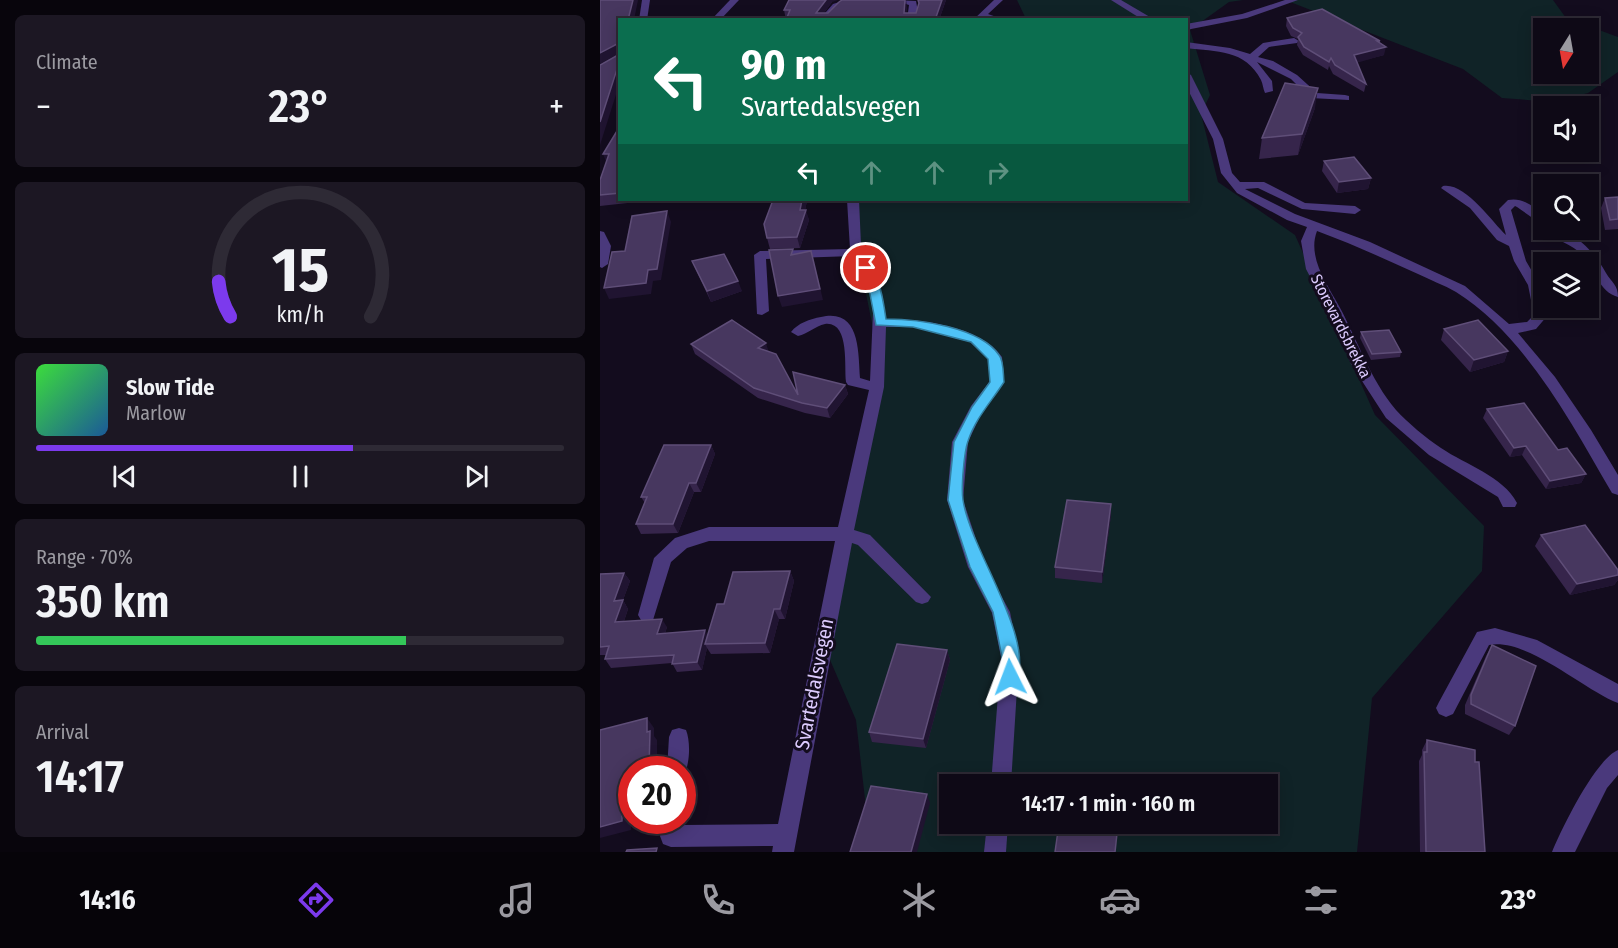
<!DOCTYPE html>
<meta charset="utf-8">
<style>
body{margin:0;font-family:"Fira Sans Condensed",sans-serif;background:#1c1723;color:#f1f3f6;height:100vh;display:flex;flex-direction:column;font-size:22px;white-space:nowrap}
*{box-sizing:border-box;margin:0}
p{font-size:20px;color:#9b9aa1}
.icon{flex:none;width:33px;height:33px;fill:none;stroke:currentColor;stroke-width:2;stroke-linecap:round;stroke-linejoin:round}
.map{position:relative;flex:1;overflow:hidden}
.drawer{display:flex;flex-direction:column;gap:15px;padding:15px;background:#08050c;width:600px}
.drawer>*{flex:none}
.guide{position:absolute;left:18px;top:18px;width:570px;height:183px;border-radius:0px;box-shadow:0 3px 15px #0003,0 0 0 2px #2e2a35;background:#0b6e4f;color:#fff;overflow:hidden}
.needle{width:39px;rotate:191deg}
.fabs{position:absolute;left:933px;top:18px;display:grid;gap:12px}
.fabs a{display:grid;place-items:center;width:66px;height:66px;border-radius:0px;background:#0e0916;box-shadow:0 3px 15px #0003,0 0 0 2px #2e2a35;font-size:30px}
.speed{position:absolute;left:18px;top:756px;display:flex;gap:12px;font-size:30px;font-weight:700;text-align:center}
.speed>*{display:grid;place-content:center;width:78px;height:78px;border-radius:50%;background:#0e0916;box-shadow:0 3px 15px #0003,0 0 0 2px #2e2a35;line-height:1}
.speed .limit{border:9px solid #d22;background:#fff;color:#111}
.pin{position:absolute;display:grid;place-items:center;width:51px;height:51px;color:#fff;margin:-26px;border:3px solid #fff;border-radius:50%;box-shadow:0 2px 6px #0007}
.me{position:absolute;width:66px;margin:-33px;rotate:357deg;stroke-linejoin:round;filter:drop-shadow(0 0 4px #0008)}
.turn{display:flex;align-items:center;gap:21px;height:126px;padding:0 24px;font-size:27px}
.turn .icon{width:78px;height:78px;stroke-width:2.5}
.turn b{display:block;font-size:42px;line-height:51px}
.lanes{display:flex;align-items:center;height:57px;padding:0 24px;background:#0003;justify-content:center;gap:30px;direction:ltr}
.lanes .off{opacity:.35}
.big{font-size:45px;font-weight:600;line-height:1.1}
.drawer .widget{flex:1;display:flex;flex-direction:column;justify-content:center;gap:9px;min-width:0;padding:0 21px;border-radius:9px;background:#1c1723}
.drawer .dial{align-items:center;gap:0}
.dial svg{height:156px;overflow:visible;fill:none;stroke:#2e2a35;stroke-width:7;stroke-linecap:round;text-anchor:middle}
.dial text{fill:#f1f3f6;stroke:none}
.song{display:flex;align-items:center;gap:18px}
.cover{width:72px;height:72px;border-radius:9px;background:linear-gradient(135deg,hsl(120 70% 55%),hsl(210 70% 35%))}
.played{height:6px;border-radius:3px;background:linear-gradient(90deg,#7c3aed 60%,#2e2a35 60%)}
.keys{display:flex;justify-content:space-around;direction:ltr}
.heat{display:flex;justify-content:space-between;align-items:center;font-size:33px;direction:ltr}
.charge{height:9px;border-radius:4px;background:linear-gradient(90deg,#34c759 70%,#2e2a35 0)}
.trip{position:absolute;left:339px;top:774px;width:339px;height:60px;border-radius:0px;background:#0e0916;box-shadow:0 3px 15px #0003,0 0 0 2px #2e2a35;font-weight:600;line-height:60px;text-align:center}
.tab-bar{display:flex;height:96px;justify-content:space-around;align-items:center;background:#060409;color:#9b9aa1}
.tab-bar .icon{width:42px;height:42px}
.tab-bar .active{color:#7c3aed}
.tab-bar b{font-size:27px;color:#f1f3f6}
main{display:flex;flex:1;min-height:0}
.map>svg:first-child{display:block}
.green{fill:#102327;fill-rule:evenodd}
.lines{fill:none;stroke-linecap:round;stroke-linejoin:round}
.minor{fill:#4a397c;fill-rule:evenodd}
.wall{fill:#36254b}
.shaded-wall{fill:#201431}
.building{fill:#47375f;stroke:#5f4e78;stroke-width:1.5}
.route{fill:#4fc3f7;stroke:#337fa1;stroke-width:1.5}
.labels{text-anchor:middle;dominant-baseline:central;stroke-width:6;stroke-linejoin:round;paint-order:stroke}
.street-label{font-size:16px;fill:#dccbfe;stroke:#130c1e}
.near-street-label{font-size:20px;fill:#dccbfe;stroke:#130c1e}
</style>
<main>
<section class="drawer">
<div class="widget"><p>Climate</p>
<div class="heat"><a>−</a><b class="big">23°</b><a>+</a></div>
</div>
<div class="widget dial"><svg viewBox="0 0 100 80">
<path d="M14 69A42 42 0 1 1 86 69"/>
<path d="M14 69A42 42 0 0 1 8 51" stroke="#7c3aed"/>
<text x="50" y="56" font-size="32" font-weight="700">15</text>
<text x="50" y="72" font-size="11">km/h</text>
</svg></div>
<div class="widget">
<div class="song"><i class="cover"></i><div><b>Slow Tide</b><p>Marlow</p></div></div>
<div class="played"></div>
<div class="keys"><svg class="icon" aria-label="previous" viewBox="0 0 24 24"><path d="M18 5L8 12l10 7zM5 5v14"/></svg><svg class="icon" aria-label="pause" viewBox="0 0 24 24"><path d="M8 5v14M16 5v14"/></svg><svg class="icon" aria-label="next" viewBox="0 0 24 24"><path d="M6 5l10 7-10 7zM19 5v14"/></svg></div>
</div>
<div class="widget"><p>Range · 70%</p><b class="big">350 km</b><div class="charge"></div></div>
<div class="widget"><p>Arrival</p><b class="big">14:17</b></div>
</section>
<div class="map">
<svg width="1018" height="852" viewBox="0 0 1018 852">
<rect width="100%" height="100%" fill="#130c1e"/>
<g class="green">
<path d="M417 0H643L629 2 590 30 610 95 601 114 618 182 695 235 775 415 884 526 882 571 772 698 757 852H271L256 720 224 646 261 448 276 343 247 200H586V20L426 19ZM350 784H668V824H350Z"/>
<path d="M685 0H953L966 18 1018 37V72L988 93 955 102 902 98 863 69ZM944 28H988V74H944Z"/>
</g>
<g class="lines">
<g class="minor">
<path d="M42 0H50L47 20H39Z"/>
<path d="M130 0H139L120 20H111Z"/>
<path d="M246 0H259L239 8 228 20H219L233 4Z"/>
<path d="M293 0 316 1 318 12 316 20H307L309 5Z"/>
<path d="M394 0H403L388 14 405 20H373Z"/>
<path d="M511 0H521L555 20H543Z"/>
<path d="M685 0H698L647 18 586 30V24L642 14Z"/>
<path d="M694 38 699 41 697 43 669 47 658 57 673 61 697 75 717 93 745 95 749 96V100L710 98 691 79 657 62 672 81 673 91 665 93C663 89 663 84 661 80 645 49 617 52 586 48V42L630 48 650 54 663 43Z"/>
<path d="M586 72 591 75 623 139 632 173 640 182H664L705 203 755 206 761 210 755 214 702 209 658 188 645 189 695 214 770 242 865 286 909 324 927 322 934 315 928 285 914 261 909 246 897 240 870 208 841 188 843 186C865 182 892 222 906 235L899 209 908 200C922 197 934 206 944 216V226L917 207 915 206 911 210 926 261 940 285 944 308H946L948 315 936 329 918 333 955 377 991 430 1018 475V495L1012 493C972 424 925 335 856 292 844 285 830 280 818 274 785 259 752 244 717 231 707 257 727 284 739 306 758 341 770 379 796 410 808 423 826 438 841 448 866 465 903 476 917 503L915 507H903L898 497 829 455 786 418 751 364 736 326 706 269 701 241 707 227 687 220 637 193 621 173 613 139 586 86Z"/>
<path d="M247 200H259L261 245 282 294 286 319C321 319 381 326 402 357L404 382 382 412 368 442 363 500 385 566 410 612 419 657 411 784H391L401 657 392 613 368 567 347 500 352 442 371 406 390 381 388 359 370 342 313 327H286L284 387 254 530 270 535 331 597 328 602 322 604 316 602 258 545 252 543 194 852H172L173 846 71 847 63 844 60 836 62 820H82V818L83 825 178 824 235 541H109L87 548 71 562 53 620 47 623 41 620 38 615 54 558 75 538 109 527H238L269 390 248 385 246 382C244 367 250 321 225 324 215 326 208 334 198 336L191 332C198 323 210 319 221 317 261 308 258 353 260 378L270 381 273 312 270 294 253 256 166 259 169 311 162 315 157 314 154 255 160 251 250 249Z"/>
<path d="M944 230C973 227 993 250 1006 273 1012 283 1018 285 1018 297 999 292 994 268 983 256 972 243 955 241 944 230Z"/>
<path d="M0 231 4 232 11 246 8 264 2 268 0 267Z"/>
<path d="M895 628 937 640 1018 684V703C982 689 928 638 889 645L853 714 846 717 839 714 836 708 839 702 877 632Z"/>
<path d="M79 728 86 730C91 742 90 768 82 778V770H67L69 737 72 730Z"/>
<path d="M1018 750V775L1007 788 975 852H952C962 828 995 760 1018 750Z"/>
<path d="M387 824H408L406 852H384Z"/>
</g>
</g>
<g class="wall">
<path d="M318 0H346L339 20H186L184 10 232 2 224 13 307 7 306 13H316L319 5Z"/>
<path d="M687 18 780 41 779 43 784 55 757 62 766 84 764 92 733 74 729 66 728 70 703 55 697 45 698 39 691 36 686 26Z"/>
<path d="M715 108 698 155 659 159 662 138Z"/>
<path d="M20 126V200H46V201L0 206V180Z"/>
<path d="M724 161 771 178 768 189 737 193 722 171Z"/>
<path d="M1018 197V229L1005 230 1001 208 1005 198Z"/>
<path d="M207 201 205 210 209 220 200 248 170 249 167 238Z"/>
<path d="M92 261 142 291 111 302Z"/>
<path d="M844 329 908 351 904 362 870 372 841 340Z"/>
<path d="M761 332 801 352 800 357 771 360 760 338Z"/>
<path d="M91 344 169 352 198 395 245 385 248 394 230 418 205 413 158 398 95 354Z"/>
<path d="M887 409 958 450 986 474 981 483 946 489 922 455 910 457 883 418Z"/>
<path d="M111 445 115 454 101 492H94L78 533 41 534 36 524 45 503 41 497Z"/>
<path d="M511 515 502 583 455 578V567Z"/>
<path d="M941 535 1018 570V580L1014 585 970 595 935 546Z"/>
<path d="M190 571 194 581 185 619H179L170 653 111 654 107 648 102 670 77 672 72 663 11 668 5 659 6 655H0V574L24 573 30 581 23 600 28 609 24 621 67 627 65 633 108 635 124 604Z"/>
<path d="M892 645 915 726 909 735 865 714V705L886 656Z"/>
<path d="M347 650 350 660 326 748 272 742 269 732Z"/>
<path d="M827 740 875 762 885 852H820L819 761 822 755V750Z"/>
</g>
<g class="shaded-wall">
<path d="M33 0H38L34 20H28Z"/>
<path d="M226 0H238L232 2 219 20 216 13Z"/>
<path d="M306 0 307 7 305 20 304 13Z"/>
<path d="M342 0H346L339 20H335Z"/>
<path d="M777 41H780L778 49 786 47 784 55 753 64 754 55Z"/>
<path d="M17 44 20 53 0 64V53Z"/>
<path d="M20 60V82L0 145V122Z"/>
<path d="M718 88 715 108 698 155 702 134Z"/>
<path d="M3 154H9L7 164Z"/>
<path d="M771 178 768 189 737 193 739 182Z"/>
<path d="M202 200H207L204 217 206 210 209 220 200 248 197 237 200 210Z"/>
<path d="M67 211 71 222 61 280 53 281 51 294 9 299 4 288 48 270Z"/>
<path d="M214 262 223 300 182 307 178 296Z"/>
<path d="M138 281 142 291 111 302 107 291Z"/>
<path d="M166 343 169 353 158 348Z"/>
<path d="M908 351 904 362 870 372 874 360Z"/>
<path d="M245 385 248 394 230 418 227 408Z"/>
<path d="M111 445 115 454 101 492 96 483Z"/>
<path d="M926 446 922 455 910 457 914 448Z"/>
<path d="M986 474 981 483 946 489 950 481Z"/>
<path d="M89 483 94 492 78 533 73 524Z"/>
<path d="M511 504V515L502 583V572Z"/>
<path d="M190 571 194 581 185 619 180 609Z"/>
<path d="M24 573 30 581 23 600 28 609 21 630 15 622 14 601Z"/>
<path d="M1018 575V580L1014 585 970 595 977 584Z"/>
<path d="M174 609 179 619 170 653 165 643Z"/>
<path d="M62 619 67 627 62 642 57 634Z"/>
<path d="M105 630 109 638 105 644 107 648 102 670 97 662Z"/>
<path d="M347 650 350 660 326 748 323 739Z"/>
<path d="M47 718 54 728V736L57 740V770H49L47 732Z"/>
<path d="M327 794 330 803 317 852H311Z"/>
<path d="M32 813V820H45L31 824V830L0 838V827L22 816Z"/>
</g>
<g class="building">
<path d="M0 0H33L28 20H20V60L0 122V65L18 55 17 44 0 53Z"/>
<path d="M189 0H226L216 13H228L239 2 242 0H305L304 13H316L319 3 318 0H342L335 20H186L190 10H184Z"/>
<path d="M722 9 780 41H777L786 47 754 55 766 84 735 65 731 58 729 62 704 47 698 37 702 33 693 28 687 18Z"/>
<path d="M685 83 718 88 702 134 662 138Z"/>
<path d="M20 126V193L0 195V180L9 154H3Z"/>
<path d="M754 157 771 178 739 182 724 161Z"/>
<path d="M1018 197V219L1010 220 1005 198Z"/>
<path d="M173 200H202L200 210H206L197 237 167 238 164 224Z"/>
<path d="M67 211 57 269 48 270 46 283 4 288 12 252 25 251 32 216Z"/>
<path d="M193 249 191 255 211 251 220 289 178 296 169 250Z"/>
<path d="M124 254 138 281 107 291 92 261Z"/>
<path d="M132 320 166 343 158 348 176 354 198 395 193 372 245 385 227 408 202 403 154 388 91 344Z"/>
<path d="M878 320 908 351 874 360 844 329Z"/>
<path d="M789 330 801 352 772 354 761 332Z"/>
<path d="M924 403 958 450 967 448 986 474 950 481 926 446 914 448 887 409Z"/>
<path d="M64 445H111L96 483H89L73 524H36L47 497H41Z"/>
<path d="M467 500 511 504 502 572 455 567Z"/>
<path d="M985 525 1018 570V575L977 584 941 535Z"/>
<path d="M190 571 180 609H174L165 643 105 644 117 604H124L133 572Z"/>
<path d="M24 573 14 601 23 600 15 622 62 619 57 634 105 630 97 662 72 664 74 655 5 659 9 646 0 647V574Z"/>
<path d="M297 644 347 650 323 739 269 732Z"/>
<path d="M892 645 936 666 915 726 871 704V695Z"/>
<path d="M47 718V732L50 731 49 770H32V813L22 816V821L0 827V730Z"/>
<path d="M827 740 875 750V762H879L885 852H826L824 752H827Z"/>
<path d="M271 786 327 794 311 852H250Z"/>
<path d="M459 824H518L515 852H455Z"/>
<path d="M57 848 56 852H26L27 850Z"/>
</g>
<path class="route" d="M266 264C279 269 284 305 286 319 318 319 380 327 399 355 404 361 403 374 404 382 391 402 375 419 368 441 364 452 361 489 363 500 370 549 436 639 416 682L410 685 404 682 401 677 402 657 393 612 370 567 348 500 354 442 372 407 390 382 388 359 371 342 313 327 276 325 270 294 260 268Z"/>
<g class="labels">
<g class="street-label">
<text transform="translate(741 326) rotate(63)">Storevardsbrekka</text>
</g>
<g class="near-street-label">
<text transform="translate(214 684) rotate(-79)">Svartedalsvegen</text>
</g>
</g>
</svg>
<div class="fabs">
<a><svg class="needle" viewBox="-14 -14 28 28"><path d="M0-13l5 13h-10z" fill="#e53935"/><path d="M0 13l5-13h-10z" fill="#9b9aa1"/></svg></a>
<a><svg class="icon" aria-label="sound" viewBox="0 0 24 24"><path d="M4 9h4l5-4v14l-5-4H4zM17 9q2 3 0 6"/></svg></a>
<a><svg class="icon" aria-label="search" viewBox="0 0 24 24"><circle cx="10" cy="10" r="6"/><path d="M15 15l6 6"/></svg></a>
<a><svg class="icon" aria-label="layers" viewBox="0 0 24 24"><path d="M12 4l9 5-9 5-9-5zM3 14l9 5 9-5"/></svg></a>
</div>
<div class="speed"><div class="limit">20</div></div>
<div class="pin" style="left:266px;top:268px;background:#d93025"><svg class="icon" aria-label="arrive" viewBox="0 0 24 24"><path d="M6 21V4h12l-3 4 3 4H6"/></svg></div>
<svg class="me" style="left:410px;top:677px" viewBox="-20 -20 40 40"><path d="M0-17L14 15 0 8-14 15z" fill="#4fc3f7" stroke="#fff" stroke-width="4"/></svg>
<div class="trip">14:17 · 1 min · 160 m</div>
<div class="guide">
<div class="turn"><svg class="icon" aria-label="left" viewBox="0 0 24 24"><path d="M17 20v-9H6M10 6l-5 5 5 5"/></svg><div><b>90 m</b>Svartedalsvegen</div></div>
<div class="lanes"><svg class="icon" aria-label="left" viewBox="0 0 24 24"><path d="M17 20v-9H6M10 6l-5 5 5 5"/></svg><svg class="icon off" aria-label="ahead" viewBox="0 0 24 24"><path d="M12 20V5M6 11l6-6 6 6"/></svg><svg class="icon off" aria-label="ahead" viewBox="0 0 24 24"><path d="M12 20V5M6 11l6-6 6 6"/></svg><svg class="icon off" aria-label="right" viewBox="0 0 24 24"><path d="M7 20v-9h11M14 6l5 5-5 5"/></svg></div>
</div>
</div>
</main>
<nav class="tab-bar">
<b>14:16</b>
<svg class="icon active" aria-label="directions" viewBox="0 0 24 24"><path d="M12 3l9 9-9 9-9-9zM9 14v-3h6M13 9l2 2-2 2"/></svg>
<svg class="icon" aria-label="music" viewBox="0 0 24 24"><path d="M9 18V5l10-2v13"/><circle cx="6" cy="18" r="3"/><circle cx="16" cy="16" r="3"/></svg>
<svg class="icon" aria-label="phone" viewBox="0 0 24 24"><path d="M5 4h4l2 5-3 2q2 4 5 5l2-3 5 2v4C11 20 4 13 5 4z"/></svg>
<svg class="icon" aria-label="climate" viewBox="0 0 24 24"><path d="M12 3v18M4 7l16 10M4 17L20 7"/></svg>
<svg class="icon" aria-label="car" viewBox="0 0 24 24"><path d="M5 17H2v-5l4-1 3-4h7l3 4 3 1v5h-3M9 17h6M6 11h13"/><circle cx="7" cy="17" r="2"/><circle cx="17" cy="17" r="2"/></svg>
<svg class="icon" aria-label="filters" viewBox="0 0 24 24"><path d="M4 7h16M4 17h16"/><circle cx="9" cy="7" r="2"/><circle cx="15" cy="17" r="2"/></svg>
<b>23°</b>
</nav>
